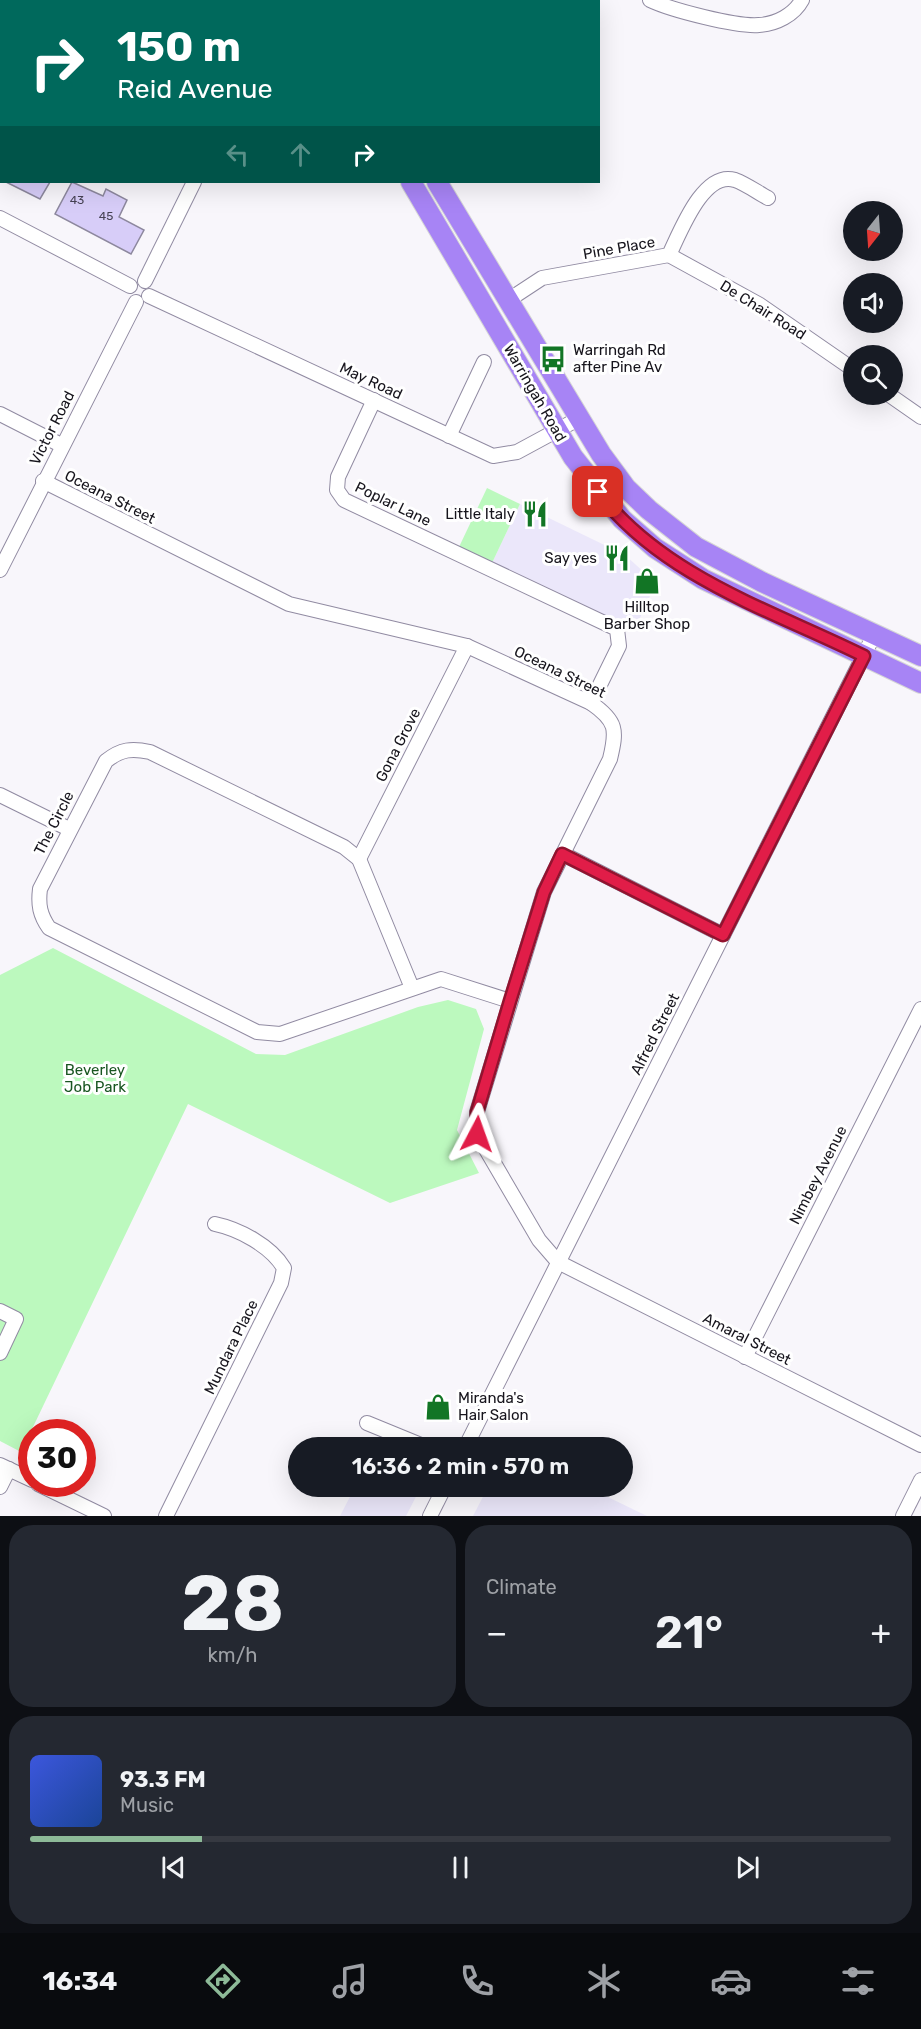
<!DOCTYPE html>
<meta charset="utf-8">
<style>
body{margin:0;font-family:Rubik,sans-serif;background:#242831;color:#f1f3f6;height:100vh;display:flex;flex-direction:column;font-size:22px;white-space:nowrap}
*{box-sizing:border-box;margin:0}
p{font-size:20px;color:#9ea1a6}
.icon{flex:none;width:33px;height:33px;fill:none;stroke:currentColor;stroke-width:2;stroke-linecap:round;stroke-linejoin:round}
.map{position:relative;height:1516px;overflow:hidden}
.details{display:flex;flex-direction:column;gap:9px;padding:9px;background:#0d0f14;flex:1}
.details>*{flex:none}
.top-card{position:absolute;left:0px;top:0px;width:600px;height:183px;box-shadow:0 6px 24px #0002;background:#00695c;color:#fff;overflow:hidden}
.needle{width:39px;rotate:197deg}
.tools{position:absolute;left:843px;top:201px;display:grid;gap:12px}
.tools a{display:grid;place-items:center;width:60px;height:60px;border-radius:50%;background:#171b24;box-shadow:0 6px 24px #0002;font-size:30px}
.speed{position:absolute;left:18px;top:1419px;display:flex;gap:12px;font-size:30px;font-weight:700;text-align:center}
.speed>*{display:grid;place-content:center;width:78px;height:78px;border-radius:50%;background:#171b24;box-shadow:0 6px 24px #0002;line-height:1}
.speed .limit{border:9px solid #d22;background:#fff;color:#111}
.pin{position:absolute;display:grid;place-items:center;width:51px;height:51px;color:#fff;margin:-26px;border-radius:12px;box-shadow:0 3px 9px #0006}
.me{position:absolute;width:66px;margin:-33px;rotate:4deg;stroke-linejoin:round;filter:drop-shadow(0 0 4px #0008)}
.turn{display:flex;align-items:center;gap:21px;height:126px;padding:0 18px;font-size:27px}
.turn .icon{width:78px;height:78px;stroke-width:2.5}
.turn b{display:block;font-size:42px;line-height:51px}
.lanes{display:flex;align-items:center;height:57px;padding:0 18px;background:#0003;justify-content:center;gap:30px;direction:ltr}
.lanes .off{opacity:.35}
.big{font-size:45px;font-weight:600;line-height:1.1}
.details .widget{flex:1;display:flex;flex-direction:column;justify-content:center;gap:9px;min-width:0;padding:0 21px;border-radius:24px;background:#242831}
.details .dial{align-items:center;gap:0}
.dial b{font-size:78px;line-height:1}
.song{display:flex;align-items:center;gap:18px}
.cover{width:72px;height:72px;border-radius:9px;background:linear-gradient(135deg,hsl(230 70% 55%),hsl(220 70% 35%))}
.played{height:6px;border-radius:3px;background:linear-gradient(90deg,#8dba98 20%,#363941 20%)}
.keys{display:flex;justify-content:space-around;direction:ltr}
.heat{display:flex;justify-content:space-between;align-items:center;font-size:33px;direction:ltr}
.details .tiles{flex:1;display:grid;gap:9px;grid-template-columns:1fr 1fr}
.widget:last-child{grid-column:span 2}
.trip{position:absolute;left:288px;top:1437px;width:345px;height:60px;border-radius:30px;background:#171b24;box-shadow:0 6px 24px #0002;font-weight:600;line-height:60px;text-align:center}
.tab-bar{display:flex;height:96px;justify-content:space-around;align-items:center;background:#090b0e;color:#9ea1a6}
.tab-bar .icon{width:42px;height:42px}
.tab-bar .current{color:#8dba98}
.tab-bar b{font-size:27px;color:#f1f3f6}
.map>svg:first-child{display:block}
.built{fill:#ebe7fa}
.green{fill:#bcf9be}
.building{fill:#d7cdf8;stroke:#8d889e;stroke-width:1.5}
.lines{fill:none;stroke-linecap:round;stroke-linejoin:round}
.minor-casing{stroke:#918ba2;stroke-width:16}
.highway-casing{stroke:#d5d5d6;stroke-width:22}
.minor{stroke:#fff;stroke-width:14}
.highway{stroke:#a784f5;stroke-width:20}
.route-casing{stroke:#92132f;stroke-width:15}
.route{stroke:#e11d48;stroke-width:10}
.labels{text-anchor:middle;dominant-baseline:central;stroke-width:6;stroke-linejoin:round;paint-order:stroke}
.number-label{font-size:12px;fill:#464253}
.street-label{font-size:15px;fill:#16141c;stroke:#fff}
.poi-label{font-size:15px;fill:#16141c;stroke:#fff;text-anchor:start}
.park-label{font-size:15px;fill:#195621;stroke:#fff}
</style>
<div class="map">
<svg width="921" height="1516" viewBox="0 0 921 1516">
<rect width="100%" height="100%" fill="#f8f6fb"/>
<g class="built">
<path d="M520 504 625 555 656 583 634 631 492 563Z"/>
<path d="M355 1487V1486L421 1487 406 1516H340Z"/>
<path d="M488 1487H587L647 1516H473Z"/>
</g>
<g class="green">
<path d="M487 488 520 504 492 563 459 547Z"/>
<path d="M53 948 256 1054 285 1055 418 1007 448 1000 476 1009 484 1029 457 1130 479 1173 390 1203 188 1104 21 1452 0 1441V975Z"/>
</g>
<g class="building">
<path d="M6 182H50L40 199Z"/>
<path d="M72 182 103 196 106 189 127 200 119 217 144 230 131 254 55 214Z"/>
</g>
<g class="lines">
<g class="minor-casing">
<g id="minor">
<path d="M650 0C671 10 737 27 759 25 776 24 794 15 802 0"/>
<path d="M282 2 283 0"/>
<path d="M0 218 130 286"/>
<path d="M669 255 760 305 854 370"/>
<path d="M145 281 194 182"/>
<path d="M149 296 493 456 517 452 578 419"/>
<path d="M507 301 542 278 669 255C680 233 703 170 735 180 746 184 757 192 768 198"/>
<path d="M888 394 921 417"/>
<path d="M374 400 338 477 337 490 344 500 617 629 619 646 591 703"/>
<path d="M0 414 61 445"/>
<path d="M449 436 484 362"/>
<path d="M43 481 289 604 467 646 591 703C617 721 617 730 610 759L544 892 477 1112V1134L539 1240 558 1262 921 1445"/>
<path d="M0 570 136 302"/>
<path d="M0 795 69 829"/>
<path d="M563 854 723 935"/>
<path d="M359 859 467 646"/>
<path d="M412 988 359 859 344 847 150 752C132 748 121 749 106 761L40 889C38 905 40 915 49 928L257 1032 280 1034 441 979 510 1001"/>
<path d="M0 1311 16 1319 0 1353"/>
<path d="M745 1357 921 1009"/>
<path d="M367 1423 428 1448"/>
<path d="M465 1448 874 635"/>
<path d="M0 1465 32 1480"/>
<path d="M38 1484 104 1516"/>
<path d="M0 1487 9 1469"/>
<path d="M166 1516 281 1283 284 1268C271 1246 239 1229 215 1224"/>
<path d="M430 1516 445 1486"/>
<path d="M903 1516 921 1480"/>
</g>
</g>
<g class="highway-casing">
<g id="highway">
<path d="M325 0V2"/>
<path d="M350 0V2"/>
<path d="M411 182 573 457 622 519 655 548 703 579 921 683"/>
<path d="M437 182 601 454 626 488 649 510 696 547 762 582 921 656"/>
</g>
</g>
<use href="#minor" class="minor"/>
<use href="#highway" class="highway"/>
</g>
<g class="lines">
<g class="route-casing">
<path id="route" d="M477 1134V1112L510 1001 544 892 562 854 723 935 864 656C771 610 663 577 598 492"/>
</g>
<use href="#route" class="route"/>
</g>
<defs>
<g id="bus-bare" transform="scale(2.07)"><path d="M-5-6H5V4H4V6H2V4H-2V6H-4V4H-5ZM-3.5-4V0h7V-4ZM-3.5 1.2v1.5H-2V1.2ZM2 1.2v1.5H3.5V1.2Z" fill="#127525" stroke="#fff" stroke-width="2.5" paint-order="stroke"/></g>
<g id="restaurant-bare" transform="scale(2.07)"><path d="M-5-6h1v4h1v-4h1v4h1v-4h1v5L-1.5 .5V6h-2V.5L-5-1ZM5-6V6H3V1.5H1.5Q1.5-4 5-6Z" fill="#127525" stroke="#fff" stroke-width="2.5" paint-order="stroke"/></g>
<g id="shop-bare" transform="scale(2.07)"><path d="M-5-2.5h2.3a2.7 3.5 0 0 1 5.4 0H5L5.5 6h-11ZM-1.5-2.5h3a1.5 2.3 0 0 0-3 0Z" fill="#127525" stroke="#fff" stroke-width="2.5" paint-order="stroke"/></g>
</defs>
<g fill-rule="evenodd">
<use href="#bus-bare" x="553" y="359"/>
<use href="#restaurant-bare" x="535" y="514"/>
<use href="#restaurant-bare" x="617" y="558"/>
<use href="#shop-bare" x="647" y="581"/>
<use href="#shop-bare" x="438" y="1407"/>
</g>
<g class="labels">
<g class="number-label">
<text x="77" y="200">43</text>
<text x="106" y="216">45</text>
</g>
<g class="street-label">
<text transform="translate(619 248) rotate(-10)">Pine Place</text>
<text transform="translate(763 310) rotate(32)">De Chair Road</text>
<text transform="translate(371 381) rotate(25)">May Road</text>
<text transform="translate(535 393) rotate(60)">Warringah Road</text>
<text transform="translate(52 428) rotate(-63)">Victor Road</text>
<text transform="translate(110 497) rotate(27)">Oceana Street</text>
<text transform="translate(393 504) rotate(26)">Poplar Lane</text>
<text transform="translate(560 672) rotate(26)">Oceana Street</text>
<text transform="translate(398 745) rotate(-63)">Gona Grove</text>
<text transform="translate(54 823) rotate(-63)">The Circle</text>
<text transform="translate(655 1034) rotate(-63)">Alfred Street</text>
<text transform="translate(818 1175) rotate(-63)">Nimbey Avenue</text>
<text transform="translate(747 1339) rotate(27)">Amaral Street</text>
<text transform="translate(231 1347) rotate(-64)">Mundara Place</text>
</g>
<g class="poi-label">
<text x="573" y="350">Warringah Rd<tspan x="573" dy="17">after Pine Av</tspan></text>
<text x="515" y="514" text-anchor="end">Little Italy</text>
<text x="597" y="558" text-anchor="end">Say yes</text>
<text x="647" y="607" text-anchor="middle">Hilltop<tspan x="647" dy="17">Barber Shop</tspan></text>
<text x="458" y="1398">Miranda's<tspan x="458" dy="17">Hair Salon</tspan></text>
</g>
<g class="park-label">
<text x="95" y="1070">Beverley<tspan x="95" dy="17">Job Park</tspan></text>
</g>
</g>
</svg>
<div class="tools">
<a><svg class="needle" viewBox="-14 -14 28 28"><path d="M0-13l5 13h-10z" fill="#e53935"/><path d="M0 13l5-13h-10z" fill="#9ea1a6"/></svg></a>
<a><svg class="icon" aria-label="sound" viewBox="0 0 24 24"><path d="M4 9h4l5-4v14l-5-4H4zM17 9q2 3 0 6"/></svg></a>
<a><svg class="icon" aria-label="search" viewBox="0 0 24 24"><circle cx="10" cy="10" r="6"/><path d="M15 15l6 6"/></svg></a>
</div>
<div class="speed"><div class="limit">30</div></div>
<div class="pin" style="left:598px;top:492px;background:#d93025"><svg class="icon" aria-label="arrive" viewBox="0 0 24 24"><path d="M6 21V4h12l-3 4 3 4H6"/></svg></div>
<svg class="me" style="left:477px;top:1134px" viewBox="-20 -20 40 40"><path d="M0-17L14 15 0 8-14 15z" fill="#e11d48" stroke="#fff" stroke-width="4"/></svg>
<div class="trip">16:36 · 2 min · 570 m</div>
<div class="top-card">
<div class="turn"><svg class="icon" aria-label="right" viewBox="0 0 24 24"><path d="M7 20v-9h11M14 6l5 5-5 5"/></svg><div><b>150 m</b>Reid Avenue</div></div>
<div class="lanes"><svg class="icon off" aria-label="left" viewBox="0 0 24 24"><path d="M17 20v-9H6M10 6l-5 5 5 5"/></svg><svg class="icon off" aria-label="ahead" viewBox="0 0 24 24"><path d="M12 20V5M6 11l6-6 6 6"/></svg><svg class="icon" aria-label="right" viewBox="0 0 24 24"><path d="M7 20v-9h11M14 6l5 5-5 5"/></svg></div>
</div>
</div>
<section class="details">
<div class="tiles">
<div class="widget dial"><b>28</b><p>km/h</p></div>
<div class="widget"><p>Climate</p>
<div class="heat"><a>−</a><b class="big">21°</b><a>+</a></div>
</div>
<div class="widget">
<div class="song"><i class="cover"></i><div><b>93.3 FM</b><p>Music</p></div></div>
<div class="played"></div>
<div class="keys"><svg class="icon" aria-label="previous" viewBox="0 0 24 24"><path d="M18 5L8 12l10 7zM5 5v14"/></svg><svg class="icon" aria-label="pause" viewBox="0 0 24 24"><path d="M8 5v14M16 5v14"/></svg><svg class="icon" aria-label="next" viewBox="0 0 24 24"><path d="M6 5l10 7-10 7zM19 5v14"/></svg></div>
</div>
</div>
</section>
<nav class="tab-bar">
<b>16:34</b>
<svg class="icon current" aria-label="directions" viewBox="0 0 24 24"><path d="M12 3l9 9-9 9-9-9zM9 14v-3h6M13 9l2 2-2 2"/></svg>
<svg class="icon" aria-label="music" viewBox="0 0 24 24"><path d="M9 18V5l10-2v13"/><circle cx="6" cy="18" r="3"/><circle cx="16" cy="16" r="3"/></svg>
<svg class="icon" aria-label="phone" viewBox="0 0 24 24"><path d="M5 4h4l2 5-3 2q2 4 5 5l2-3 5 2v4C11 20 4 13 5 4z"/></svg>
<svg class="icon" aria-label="climate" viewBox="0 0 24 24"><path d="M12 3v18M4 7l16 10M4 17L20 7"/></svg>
<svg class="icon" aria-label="car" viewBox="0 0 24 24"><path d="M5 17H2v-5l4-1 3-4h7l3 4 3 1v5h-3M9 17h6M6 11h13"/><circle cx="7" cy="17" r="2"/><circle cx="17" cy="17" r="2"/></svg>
<svg class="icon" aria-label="filters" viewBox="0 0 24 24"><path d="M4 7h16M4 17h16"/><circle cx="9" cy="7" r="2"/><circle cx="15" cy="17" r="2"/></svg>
</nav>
